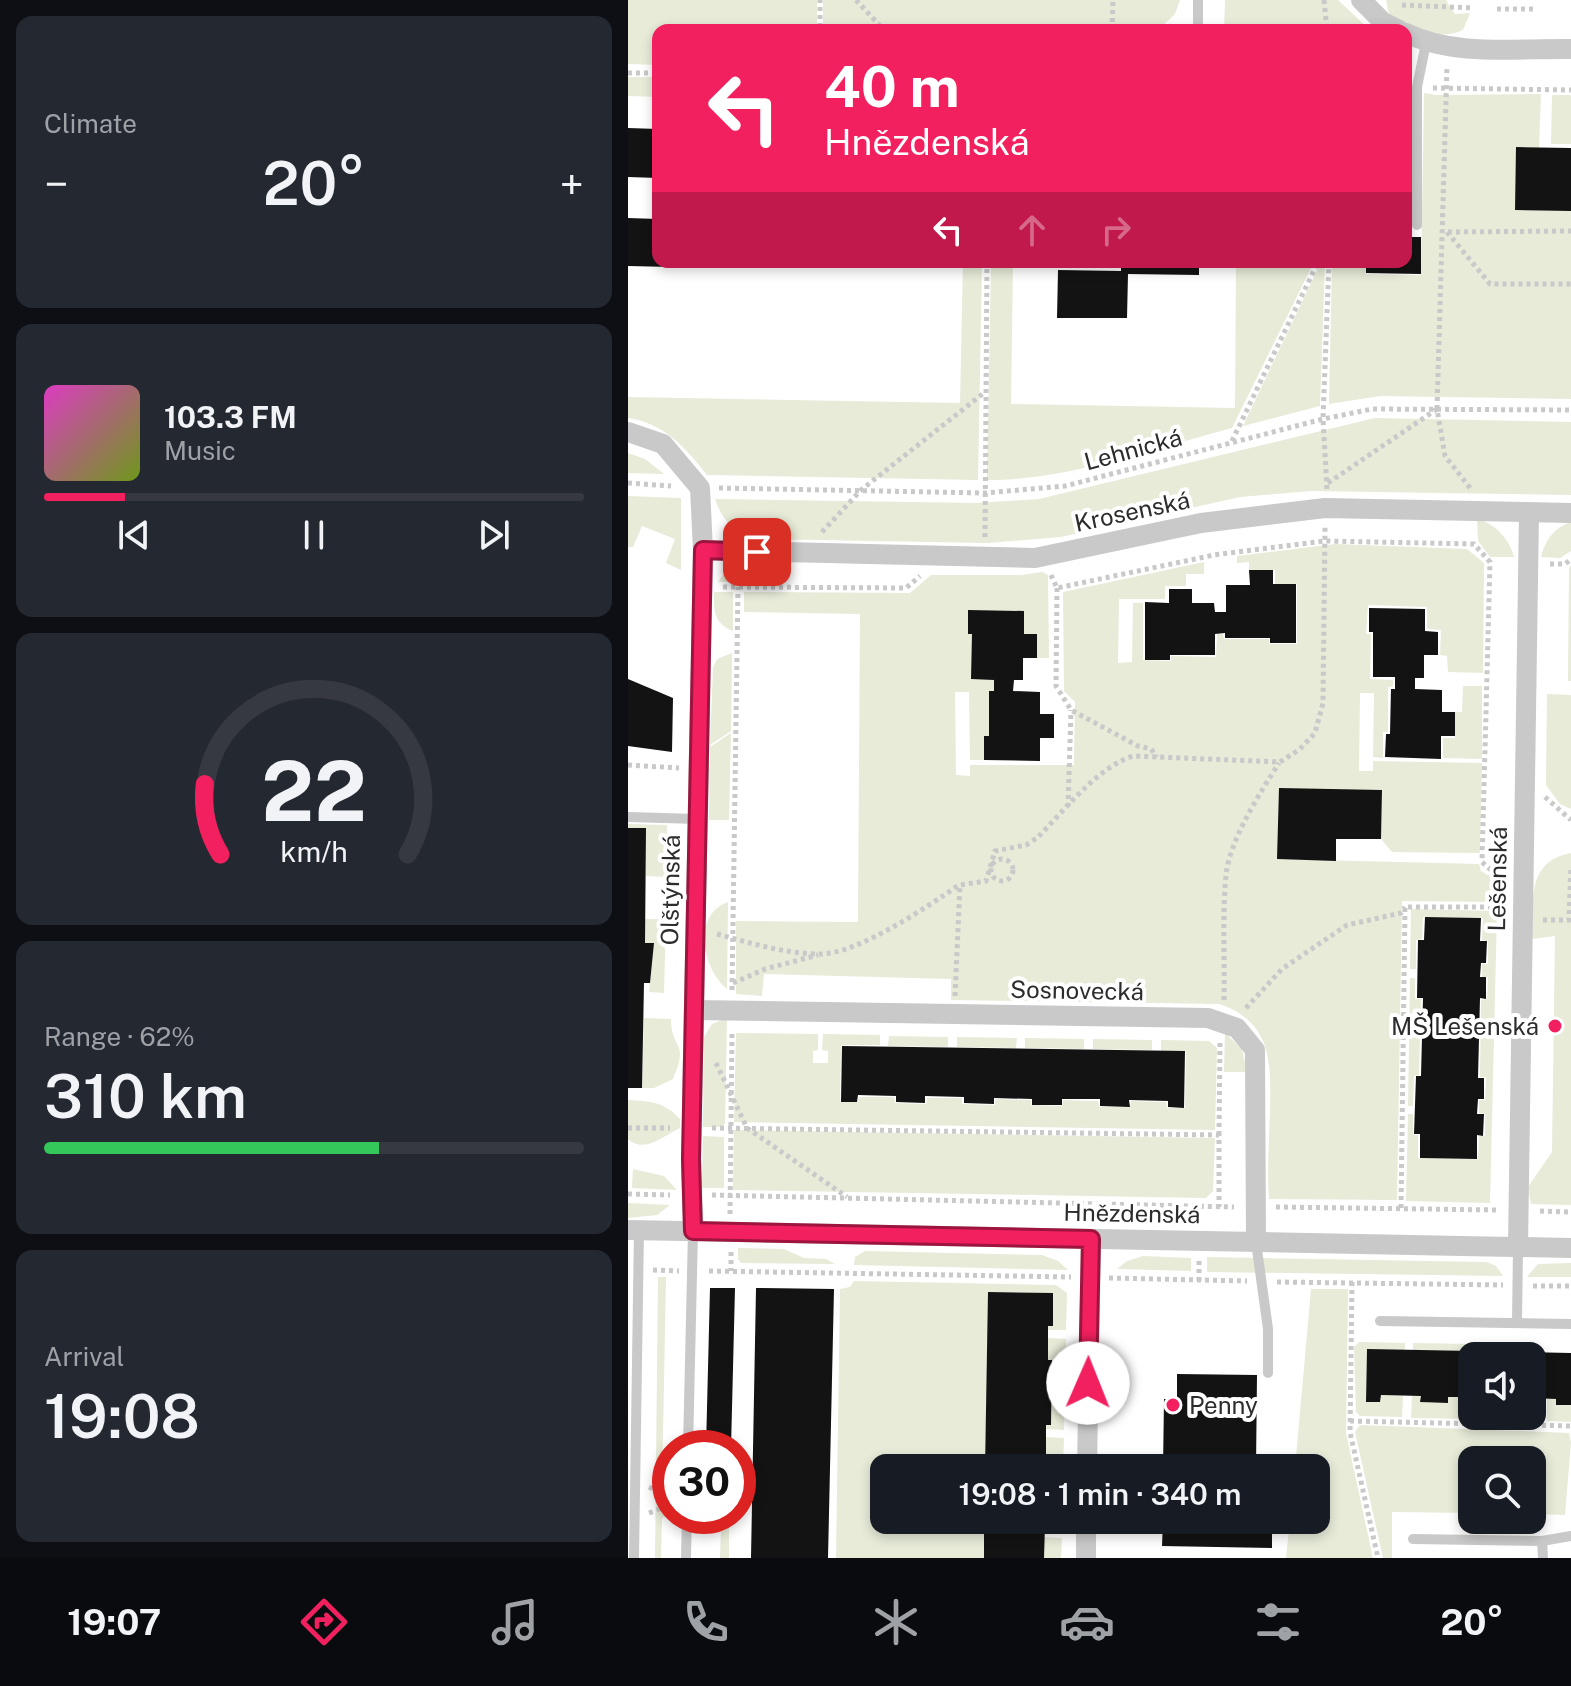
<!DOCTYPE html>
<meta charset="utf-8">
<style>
body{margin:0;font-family:"Public Sans",sans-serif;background:#242831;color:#f1f3f6;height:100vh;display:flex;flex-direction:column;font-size:30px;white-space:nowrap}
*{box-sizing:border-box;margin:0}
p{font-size:26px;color:#9ea1a6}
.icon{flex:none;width:44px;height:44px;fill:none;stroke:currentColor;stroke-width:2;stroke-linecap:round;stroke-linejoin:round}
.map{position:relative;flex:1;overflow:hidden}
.side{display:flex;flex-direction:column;gap:16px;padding:16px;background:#0d0f14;width:628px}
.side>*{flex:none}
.top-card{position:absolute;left:24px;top:24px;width:760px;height:244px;border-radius:16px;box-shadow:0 4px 12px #0003;background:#f2205f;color:#fff;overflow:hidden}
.tools{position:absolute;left:830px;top:1342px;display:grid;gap:16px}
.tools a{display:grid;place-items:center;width:88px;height:88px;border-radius:16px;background:#171b24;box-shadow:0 4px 12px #0003;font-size:40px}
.speed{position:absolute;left:24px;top:1430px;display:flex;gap:16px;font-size:40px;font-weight:700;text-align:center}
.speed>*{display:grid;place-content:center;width:104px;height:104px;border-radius:50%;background:#171b24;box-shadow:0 4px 12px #0003;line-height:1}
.speed .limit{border:12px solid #d22;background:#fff;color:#111}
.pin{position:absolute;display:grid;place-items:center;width:68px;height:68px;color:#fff;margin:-34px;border-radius:16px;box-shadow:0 4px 12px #0006}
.me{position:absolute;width:88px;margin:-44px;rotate:1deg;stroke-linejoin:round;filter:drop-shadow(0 0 6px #0008)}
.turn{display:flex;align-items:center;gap:28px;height:168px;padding:0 40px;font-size:36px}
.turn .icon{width:104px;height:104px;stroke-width:2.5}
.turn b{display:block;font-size:56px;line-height:68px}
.lanes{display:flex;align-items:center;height:76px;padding:0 40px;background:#0003;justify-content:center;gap:40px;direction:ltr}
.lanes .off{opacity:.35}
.big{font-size:60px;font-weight:600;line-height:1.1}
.side .card{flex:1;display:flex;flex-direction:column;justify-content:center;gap:12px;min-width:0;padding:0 28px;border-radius:16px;background:#242831}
.side .dial{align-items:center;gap:0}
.dial svg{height:208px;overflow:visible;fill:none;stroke:#363941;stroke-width:7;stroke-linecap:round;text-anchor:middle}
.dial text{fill:#f1f3f6;stroke:none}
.song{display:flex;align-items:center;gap:24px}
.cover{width:96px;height:96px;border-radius:12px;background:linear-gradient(135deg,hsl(310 70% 55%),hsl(80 70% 35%))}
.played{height:8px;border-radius:4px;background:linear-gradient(90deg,#f2205f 15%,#363941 15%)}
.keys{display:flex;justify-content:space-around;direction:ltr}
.heat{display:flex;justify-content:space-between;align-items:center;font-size:44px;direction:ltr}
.charge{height:12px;border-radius:6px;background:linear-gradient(90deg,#34c759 62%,#363941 0)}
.trip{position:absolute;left:242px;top:1454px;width:460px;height:80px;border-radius:16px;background:#171b24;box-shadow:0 4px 12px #0003;font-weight:600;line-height:80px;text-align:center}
.menu{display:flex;height:128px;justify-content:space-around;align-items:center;background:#090b0e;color:#9ea1a6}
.menu .icon{width:56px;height:56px}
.menu .on{color:#f2205f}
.menu b{font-size:36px;color:#f1f3f6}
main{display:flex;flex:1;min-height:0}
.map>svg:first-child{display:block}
.green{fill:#e7ebd8}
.building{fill:#131313}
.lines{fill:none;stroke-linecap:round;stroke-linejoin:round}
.path{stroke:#c9c9c9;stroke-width:5;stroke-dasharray:4 4;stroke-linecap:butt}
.service{stroke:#c9c9c9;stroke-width:10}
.minor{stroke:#c9c9c9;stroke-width:20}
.route-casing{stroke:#9d153e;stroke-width:20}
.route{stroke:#f2205f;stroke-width:14}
.poi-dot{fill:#f2205f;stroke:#fff;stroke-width:3}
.labels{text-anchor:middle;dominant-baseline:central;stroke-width:8;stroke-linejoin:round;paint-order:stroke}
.street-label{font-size:24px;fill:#2c2c2c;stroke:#fff}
.poi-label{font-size:24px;fill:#2c2c2c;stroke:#fff;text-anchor:end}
</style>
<main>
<section class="side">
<div class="card"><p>Climate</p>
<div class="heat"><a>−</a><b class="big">20°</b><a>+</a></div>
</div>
<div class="card">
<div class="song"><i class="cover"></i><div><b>103.3 FM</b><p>Music</p></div></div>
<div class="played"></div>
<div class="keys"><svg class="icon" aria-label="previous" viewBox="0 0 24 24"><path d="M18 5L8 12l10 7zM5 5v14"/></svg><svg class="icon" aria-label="pause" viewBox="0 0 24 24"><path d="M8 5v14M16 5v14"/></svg><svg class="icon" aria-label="next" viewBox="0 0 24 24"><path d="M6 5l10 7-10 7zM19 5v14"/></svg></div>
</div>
<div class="card dial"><svg viewBox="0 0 100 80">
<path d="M14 69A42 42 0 1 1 86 69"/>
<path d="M14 69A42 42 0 0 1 8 42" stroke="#f2205f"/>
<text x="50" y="56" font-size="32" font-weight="700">22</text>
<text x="50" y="72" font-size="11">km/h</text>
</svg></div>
<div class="card"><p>Range · 62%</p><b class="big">310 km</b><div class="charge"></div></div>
<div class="card"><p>Arrival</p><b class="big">19:08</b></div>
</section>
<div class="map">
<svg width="943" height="1558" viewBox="0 0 943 1558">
<rect width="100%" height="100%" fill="#fff"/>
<g class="green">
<path d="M0 0H189V28L56 25 55 30H30V65L0 64Z"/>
<path d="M195 0H552L547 14 530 30 195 28Z"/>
<path d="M597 0H710L742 30H596Z"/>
<path d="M758 0H818L827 14 842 13 835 30C809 42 784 26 761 14Z"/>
<path d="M0 77H30V97L0 96Z"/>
<path d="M796 93 808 95 913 94 911 148 887 210 943 211V399L752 396 701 404 704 262H738V274L793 275Z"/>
<path d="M924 95H943V144H923Z"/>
<path d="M335 262H354L350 480 79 475C58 448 36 423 0 418V397L332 403Z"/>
<path d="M363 262H385L383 404 607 408 608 262H686L604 428C528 448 437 481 359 480Z"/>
<path d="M693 262H697L692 406 615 426Z"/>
<path d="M747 418 943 422V495L682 491 612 497 433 537 360 543 132 539C107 534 95 522 87 499L348 503 411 499Z"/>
<path d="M0 453 17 459 36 474 0 473Z"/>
<path d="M0 496 53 498V570L38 563 47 539 14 526 5 547H0Z"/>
<path d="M849 519C868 524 881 539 886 557H862L850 541Z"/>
<path d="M943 522V551L932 558 913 557C917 540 926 528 943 522Z"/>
<path d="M707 544 839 549 856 563 855 673 820 672 819 656 812 655 813 630 799 629V607L740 605 738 634H743L742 679 765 680V686L760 687V732H755V758L745 757 746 693H732L731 771H745V761L854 763 852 853 764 852 753 839 754 791 651 789 650 859 851 864 853 871 868 880 869 902 774 901 769 1200 641 1199C639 1170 641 1141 642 1112 643 1064 645 1022 591 1004L323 1000V979L136 974 134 996 108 994V921L230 922 232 614 116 612V592L282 593 303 575H394L414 572 420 575 421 658H409V634H396L340 611V633L344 634 366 680V691L361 692V736L356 737V760H342L341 692H327L328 775 342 776V765H446L447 702 436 691 435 592 576 562V574H558V586H537V599H491L490 663 504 662 505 603H515V660L543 661V656L588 657 589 634H595L596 639H641V644H669V584H647V570H621V562L609 563V556Z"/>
<path d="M144 561V581L90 582C104 561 122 562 144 561Z"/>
<path d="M943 565V681H940L941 569Z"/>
<path d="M86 592H105V631C85 623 86 610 86 592Z"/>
<path d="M104 653 103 731 82 745 85 668 89 659Z"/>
<path d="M835 686H854V759L815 758V738H827V712H834Z"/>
<path d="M919 694 943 695V809L932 804 918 785Z"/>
<path d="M103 733 101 820H81L82 747Z"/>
<path d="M0 824 39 825 38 877 18 876V828H0Z"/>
<path d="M943 853V1205L903 1204 900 1187 924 1152 927 936 904 939C906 902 897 862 943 853Z"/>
<path d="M100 902V903L99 989C75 970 63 915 100 902Z"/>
<path d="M783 909 869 911 862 1203 778 1201 780 1114H785V1135H790V1158L850 1159 851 1136H857V1114L851 1113V1100H857L858 1077H852L853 1000 859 999 860 977H854V964H860V941L854 940 855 918 795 917 794 939 788 940V969H782Z"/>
<path d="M17 919H38L36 993 21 992 26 943H17Z"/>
<path d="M782 978H787V999H793L791 1075 786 1076 785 1106H780Z"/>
<path d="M16 1018 43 1019C43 1050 62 1041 45 1079L26 1088H14Z"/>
<path d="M99 1018 97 1123 94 1127H75L76 1037 84 1024Z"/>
<path d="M108 1033 190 1034V1050L185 1051V1063H200V1051L194 1050 195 1034 252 1035V1045H213L212 1102H230L231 1097H266L267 1103 298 1104 299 1098H334V1104L367 1105V1099L403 1100V1105L434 1106 435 1100 470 1101 471 1107H502L503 1101 538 1102 539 1108H557L558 1051H533V1040L581 1041 589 1048 587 1130 106 1122Z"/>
<path d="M597 1033 614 1049 619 1072H596Z"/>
<path d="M261 1036 320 1037V1047L260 1046Z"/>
<path d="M329 1037 389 1038 388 1048 329 1047Z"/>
<path d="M397 1038 456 1039V1049L397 1048Z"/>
<path d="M465 1039 524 1040V1050L465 1049Z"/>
<path d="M0 1100C23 1101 36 1102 52 1119V1128C35 1136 17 1154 0 1139Z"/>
<path d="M106 1130 587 1138 585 1191 578 1198 105 1190Z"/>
<path d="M75 1136 96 1137V1188H74Z"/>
<path d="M5 1169 36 1176 49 1190 4 1188Z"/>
<path d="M0 1203 42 1205 29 1215 0 1218Z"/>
<path d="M110 1248 156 1249 176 1258 198 1259 207 1264 113 1263 110 1259Z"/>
<path d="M237 1251 414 1255 430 1261 440 1270 226 1265 227 1257Z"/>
<path d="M515 1256 563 1258V1271L489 1269 499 1261Z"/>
<path d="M579 1257 859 1262 868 1266 875 1276 579 1272Z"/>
<path d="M943 1263V1277H899L910 1264Z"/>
<path d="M30 1277H38L34 1485 42 1486V1516L34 1518 33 1558H27Z"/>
<path d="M226 1281 428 1285 439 1293 438 1330H420V1326L425 1325V1293L361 1292 357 1468H256V1520H357L356 1558H208L212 1289 222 1287Z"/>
<path d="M683 1289H720L718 1433 745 1558H658L662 1520H688V1468H667Z"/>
<path d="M420 1338 438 1339 436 1430 418 1429V1425H423L424 1361 420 1360Z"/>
<path d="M731 1342 777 1343V1350H739L738 1401 752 1402 753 1395 775 1396 774 1417 732 1416 728 1412 726 1347Z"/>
<path d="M785 1343 843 1344V1351L785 1350Z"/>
<path d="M784 1396H793V1402L820 1403V1397H843L842 1419 783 1418Z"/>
<path d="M904 1398H910V1421L851 1419V1416H904Z"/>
<path d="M919 1398 928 1399V1405H943V1422L919 1421Z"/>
<path d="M732 1425 941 1433 943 1442 937 1515 904 1514V1460H844V1513L764 1512V1558H755L727 1432Z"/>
<path d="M418 1437 436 1438 435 1468H422V1460H418Z"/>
<path d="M93 1528H101V1558H92Z"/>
<path d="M416 1537 434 1538 433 1558H416Z"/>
</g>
<g class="building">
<path d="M0 128 30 129V178L0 177Z"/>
<path d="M888 147 943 148V211L887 210Z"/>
<path d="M0 218 30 219V262H88V268L0 266Z"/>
<path d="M778 237H793V274L738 273V262H778Z"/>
<path d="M493 262H571V275L500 274 499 318H429L430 270 493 271Z"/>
<path d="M621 570H645V584H668V643H642V638H597V633L587 634V655H542V660H517V602L541 603V589H564V603H586L587 612H598V585H622Z"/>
<path d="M741 608 797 609V631L810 632V655H796V678H787V689L814 690V712H827V736H813V759L757 757 758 734H762L763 689H767V677H745V632H741Z"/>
<path d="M340 610 396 611V634H409V658H395V680H386L385 691 412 692V714H426V738H412V761L356 760V736H361V691H366V680L343 679 344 634H340Z"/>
<path d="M0 679 45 698 44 752 0 746Z"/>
<path d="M651 788 754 790 753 839H708V861L649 859Z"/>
<path d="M0 828H18L17 943H26L22 983H16L14 1088H0Z"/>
<path d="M797 917 853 918 852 941H859L858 963H853L852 977H858V999L852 998 850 1078H856V1099H850L849 1114H856L855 1136 849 1135V1159L792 1158V1134H786L788 1076H793L795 998H789L790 940H796Z"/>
<path d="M214 1046 557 1051 556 1108 540 1107V1101L501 1100 502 1107 472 1106V1099H434V1105H404V1099L366 1098V1104L336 1103V1097L297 1096V1103L268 1102V1096L230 1095 229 1102H213Z"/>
<path d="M82 1288H107L103 1448H78Z"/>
<path d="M128 1288 206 1289 200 1558H123Z"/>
<path d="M360 1292 425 1293V1326H420V1360H424L423 1425H418V1460H422V1468H357Z"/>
<path d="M739 1349 943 1353V1405H928V1399L904 1398V1356H844V1397H820V1403L792 1402 793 1396 753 1395 752 1402H738Z"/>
<path d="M549 1374 629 1375 628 1468H535L536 1399H549Z"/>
<path d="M356 1520H421V1525H417L416 1558H356Z"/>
<path d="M535 1520H644V1548L534 1546Z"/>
</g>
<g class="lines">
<g class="path">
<path d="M228 0 256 30"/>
<path d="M696 0 699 30"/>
<path d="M774 5 845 8"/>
<path d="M869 9H905"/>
<path d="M192 27V0"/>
<path d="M484 30 485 0"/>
<path d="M0 73H30"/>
<path d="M805 88 943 90"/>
<path d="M819 232 862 284H943"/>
<path d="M820 232 943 231"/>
<path d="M809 409 819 66"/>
<path d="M604 441 690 262"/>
<path d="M0 483 43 486"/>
<path d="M700 483 809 409 817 456 843 489"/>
<path d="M91 488 357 493 437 486 695 419 744 409 943 410"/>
<path d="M699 489 695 419 701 262"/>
<path d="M194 532 233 490 357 392"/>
<path d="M357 537 359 262"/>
<path d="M922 564H937L943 559"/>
<path d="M423 575 429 588 586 555 697 541 846 544 862 562 854 862 873 879"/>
<path d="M95 587 278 588 292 576"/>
<path d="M429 588 428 686 443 710 510 746 523 749 529 757"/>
<path d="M0 765 51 768"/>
<path d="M917 797 943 820"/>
<path d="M440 807 443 710"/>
<circle cx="374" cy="870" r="11"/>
<path d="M915 920H941L943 866"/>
<path d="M89 934C123 943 157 954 193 954 231 953 299 907 331 885"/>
<path d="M105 983 137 969 190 955"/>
<path d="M104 990 110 587"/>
<path d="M327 996 332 885 358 881 367 851 398 845 409 838C435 812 471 765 506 756L652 762 672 749 687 733 695 703 697 527"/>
<path d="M596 1000C597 959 594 916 598 875 602 839 632 793 651 763"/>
<path d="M618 1008 654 969 719 925 773 913 777 907"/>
<path d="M88 1063 119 1128 219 1197"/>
<path d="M0 1128H42"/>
<path d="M84 1128 591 1135V1207"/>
<path d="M591 1135 592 1042"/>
<path d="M0 1194 42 1195"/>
<path d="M84 1195 606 1207"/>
<path d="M648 1207 870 1210"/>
<path d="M773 1208 777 907H874"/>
<path d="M912 1211 943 1212"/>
<path d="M102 1214 104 1032"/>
<path d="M103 1252V1271"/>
<path d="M25 1270 51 1271"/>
<path d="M81 1271 443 1277"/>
<path d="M481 1278 619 1281"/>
<path d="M571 1281V1260"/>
<path d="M649 1282 875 1285"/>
<path d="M724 1282 722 1432 750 1558"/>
<path d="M905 1286H943"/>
<path d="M722 1421 943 1426"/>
<path d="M21 1487 42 1497"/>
<path d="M21 1513 42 1505"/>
</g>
<g class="service">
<path d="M570 30V0"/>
<path d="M789 225V87L798 43"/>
<path d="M0 817 70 819"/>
<path d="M628 1242 640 1329V1373"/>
<path d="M752 1321 943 1324"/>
<path d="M889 1323 890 1246"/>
<path d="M60 1448 65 1231"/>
<path d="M785 1539 914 1541 943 1536"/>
<path d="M914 1541 915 1558"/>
<path d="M6 1558 11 1230"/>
<path d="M58 1558 59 1516"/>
</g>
<g class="minor">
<path d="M733 0 755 22 771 30"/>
<path d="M778 33C827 57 889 48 943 49"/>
<path d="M0 432 35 444 72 488 75 550 63 1159 65 1231"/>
<path d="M75 550 407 558 573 523 697 508 943 513"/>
<path d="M66 1010 580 1018 609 1028 627 1050 628 1242"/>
<path d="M0 1230 943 1248"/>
<path d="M890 1246 901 513"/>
<path d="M459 1468 463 1239"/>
<path d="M458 1558V1520"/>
</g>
</g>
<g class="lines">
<g class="route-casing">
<path id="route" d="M129 552 75 550 63 1159 65 1231 463 1239 460 1383"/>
</g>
<use href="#route" class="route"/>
</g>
<g class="poi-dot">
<circle cx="927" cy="1026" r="8"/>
<circle cx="545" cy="1405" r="8"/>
</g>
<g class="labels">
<g class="street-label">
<text transform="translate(505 449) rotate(-15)">Lehnická</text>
<text transform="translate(504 511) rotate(-12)">Krosenská</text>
<text transform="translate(869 879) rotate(-89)">Lešenská</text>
<text transform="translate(42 890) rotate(-89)">Olštýnská</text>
<text transform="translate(449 990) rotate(1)">Sosnovecká</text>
<text transform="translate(504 1213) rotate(1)">Hnězdenská</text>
</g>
<g class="poi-label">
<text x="911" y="1026">MŠ Lešenská</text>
<text x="561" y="1405" text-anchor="start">Penny</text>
</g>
</g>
</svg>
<div class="tools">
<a><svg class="icon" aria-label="sound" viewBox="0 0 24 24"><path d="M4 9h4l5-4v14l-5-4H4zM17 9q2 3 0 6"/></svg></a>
<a><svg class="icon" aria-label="search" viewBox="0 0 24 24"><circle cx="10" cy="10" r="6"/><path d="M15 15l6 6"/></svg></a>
</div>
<div class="speed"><div class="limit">30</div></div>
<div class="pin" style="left:129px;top:552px;background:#d93025"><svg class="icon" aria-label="arrive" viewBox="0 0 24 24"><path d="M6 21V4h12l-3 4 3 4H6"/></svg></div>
<svg class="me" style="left:460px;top:1383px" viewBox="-20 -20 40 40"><circle r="19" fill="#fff"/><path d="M0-13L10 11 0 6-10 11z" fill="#f2205f"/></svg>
<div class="trip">19:08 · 1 min · 340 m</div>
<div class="top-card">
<div class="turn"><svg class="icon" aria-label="left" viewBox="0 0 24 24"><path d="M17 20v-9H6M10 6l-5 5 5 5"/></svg><div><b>40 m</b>Hnězdenská</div></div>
<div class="lanes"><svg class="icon" aria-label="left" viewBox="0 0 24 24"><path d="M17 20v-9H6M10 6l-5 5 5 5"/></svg><svg class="icon off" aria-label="ahead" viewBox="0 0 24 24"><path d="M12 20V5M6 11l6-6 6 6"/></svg><svg class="icon off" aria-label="right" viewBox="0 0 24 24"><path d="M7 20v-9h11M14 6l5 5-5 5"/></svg></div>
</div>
</div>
</main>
<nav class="menu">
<b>19:07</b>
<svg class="icon on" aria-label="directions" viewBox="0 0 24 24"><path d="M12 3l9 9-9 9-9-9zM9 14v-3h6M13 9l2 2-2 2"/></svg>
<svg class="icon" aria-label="music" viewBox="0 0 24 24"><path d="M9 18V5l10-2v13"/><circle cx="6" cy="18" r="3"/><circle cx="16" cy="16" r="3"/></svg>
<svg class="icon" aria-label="phone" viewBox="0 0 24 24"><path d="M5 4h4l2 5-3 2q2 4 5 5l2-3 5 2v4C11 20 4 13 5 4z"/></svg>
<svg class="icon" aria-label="climate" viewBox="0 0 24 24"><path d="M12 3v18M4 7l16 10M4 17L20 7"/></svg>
<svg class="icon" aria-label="car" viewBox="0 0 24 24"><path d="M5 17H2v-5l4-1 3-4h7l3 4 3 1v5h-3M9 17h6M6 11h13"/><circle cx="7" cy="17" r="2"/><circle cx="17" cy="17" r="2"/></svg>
<svg class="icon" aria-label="filters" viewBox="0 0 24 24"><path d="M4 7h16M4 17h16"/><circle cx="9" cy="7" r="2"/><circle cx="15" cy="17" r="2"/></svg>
<b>20°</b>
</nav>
